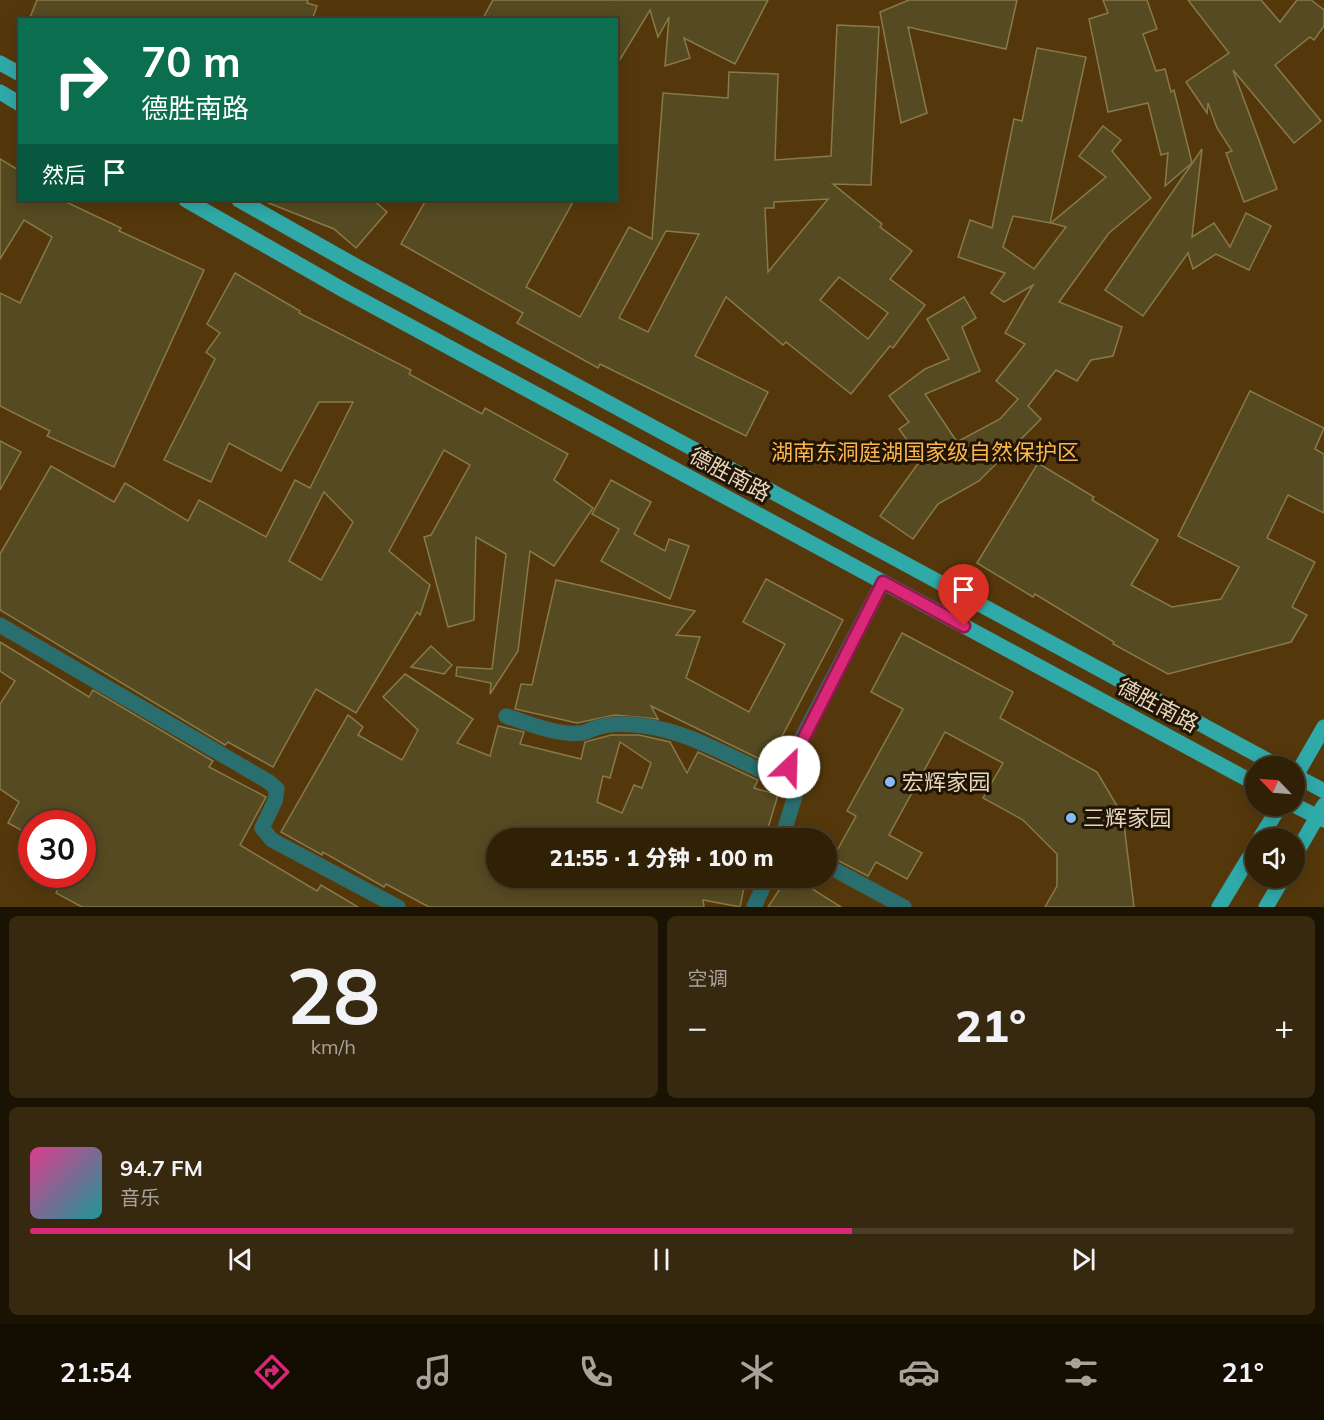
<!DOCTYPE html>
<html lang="zh">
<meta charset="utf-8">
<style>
body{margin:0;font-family:Mulish,"Noto Sans SC",sans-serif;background:#372810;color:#f1f3f6;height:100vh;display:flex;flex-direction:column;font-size:22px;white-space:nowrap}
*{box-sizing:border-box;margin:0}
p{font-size:20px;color:#a7a39b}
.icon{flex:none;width:33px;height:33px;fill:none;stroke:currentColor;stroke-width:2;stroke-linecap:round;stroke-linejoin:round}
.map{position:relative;height:907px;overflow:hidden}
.sheet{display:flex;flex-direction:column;gap:9px;padding:9px;background:#1a1203;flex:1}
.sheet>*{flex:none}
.guide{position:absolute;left:18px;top:18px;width:600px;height:183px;border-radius:0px;box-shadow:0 3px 15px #0003,0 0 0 2px #4a3e28;background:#0b6e4f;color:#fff;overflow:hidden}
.needle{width:39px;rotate:295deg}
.tools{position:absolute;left:1245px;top:756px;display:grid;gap:12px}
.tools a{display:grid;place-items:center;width:60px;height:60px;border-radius:50%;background:#2f2006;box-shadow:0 3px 15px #0003,0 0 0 2px #4a3e28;font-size:30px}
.speed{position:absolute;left:18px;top:810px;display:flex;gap:12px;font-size:30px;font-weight:700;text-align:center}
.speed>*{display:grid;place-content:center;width:78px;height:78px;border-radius:50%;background:#2f2006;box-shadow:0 3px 15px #0003,0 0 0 2px #4a3e28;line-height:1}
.speed .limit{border:9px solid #d22;background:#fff;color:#111}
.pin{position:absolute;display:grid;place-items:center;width:51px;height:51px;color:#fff;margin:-62px -26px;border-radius:50% 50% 50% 0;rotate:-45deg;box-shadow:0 0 6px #0007}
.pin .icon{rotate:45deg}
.me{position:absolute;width:66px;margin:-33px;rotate:24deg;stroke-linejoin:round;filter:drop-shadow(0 0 4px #0008)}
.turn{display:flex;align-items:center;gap:21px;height:126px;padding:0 24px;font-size:27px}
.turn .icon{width:78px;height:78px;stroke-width:2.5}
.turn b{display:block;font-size:42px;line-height:51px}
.then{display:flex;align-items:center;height:57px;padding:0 24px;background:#0003;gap:12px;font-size:22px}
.big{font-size:45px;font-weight:800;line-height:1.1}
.sheet .card{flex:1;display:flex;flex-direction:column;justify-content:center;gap:9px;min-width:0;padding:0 21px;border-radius:9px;background:#372810}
.sheet .dial{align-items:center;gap:0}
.dial b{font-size:78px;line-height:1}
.song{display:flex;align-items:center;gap:18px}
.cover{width:72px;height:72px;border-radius:9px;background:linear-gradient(135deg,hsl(330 70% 55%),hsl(180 70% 35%))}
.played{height:6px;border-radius:3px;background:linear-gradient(90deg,#db2777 65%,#4a3e28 65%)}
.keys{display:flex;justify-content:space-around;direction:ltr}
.heat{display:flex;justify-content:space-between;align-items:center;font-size:33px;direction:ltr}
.sheet .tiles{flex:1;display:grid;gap:9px;grid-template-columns:1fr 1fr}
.card:last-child{grid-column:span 2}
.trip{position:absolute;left:486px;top:828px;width:351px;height:60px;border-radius:30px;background:#2f2006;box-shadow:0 3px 15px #0003,0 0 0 2px #4a3e28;font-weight:800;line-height:60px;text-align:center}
.menu{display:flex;height:96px;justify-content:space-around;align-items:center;background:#130d02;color:#a7a39b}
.menu .icon{width:42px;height:42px}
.menu .current{color:#db2777}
.menu b{font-size:27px;color:#f1f3f6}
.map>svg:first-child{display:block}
.green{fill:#54380b;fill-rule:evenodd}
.building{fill:#554a21;stroke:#887a48;stroke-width:1.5;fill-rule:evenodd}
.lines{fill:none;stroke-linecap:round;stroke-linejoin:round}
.street-casing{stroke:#5a4625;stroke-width:16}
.primary-casing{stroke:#5a4625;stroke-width:16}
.street{stroke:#2a6f6f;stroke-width:15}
.primary{stroke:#2faaa9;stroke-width:15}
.route-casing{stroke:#8e194d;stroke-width:15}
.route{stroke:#db2777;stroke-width:10}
.poi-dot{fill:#87bbfb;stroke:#201404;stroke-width:2}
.labels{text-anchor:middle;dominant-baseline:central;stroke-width:6;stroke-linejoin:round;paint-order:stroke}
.park-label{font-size:22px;fill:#fcb649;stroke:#201404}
.street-label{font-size:22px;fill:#e7d6bf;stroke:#201404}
.poi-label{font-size:22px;fill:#e7d6bf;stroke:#201404;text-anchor:start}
</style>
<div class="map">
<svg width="1324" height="907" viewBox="0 0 1324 907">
<rect width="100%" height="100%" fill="#3f2a08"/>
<path class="green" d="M0 0H1324V907H0ZM20 20H616V200H20ZM1256 766H1294V806H1256ZM32 824H82V874H32ZM496 838H826V878H496ZM1256 838H1294V878H1256Z"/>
<g class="building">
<path d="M37 0H308L307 3 317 6 312 20H29Z"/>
<path d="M493 0H768L735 64 684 38 690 58 665 66 669 17 658 37 650 10 616 66V20H482Z"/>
<path d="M909 0H1017L1006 49 908 27 927 113 901 123 880 12Z"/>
<path d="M1103 0H1147L1157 29 1143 34 1156 71 1165 69 1171 92 1174 90 1192 163 1165 186 1168 153 1161 155 1148 103 1108 112 1089 19 1108 13Z"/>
<path d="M1188 0H1261L1280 22 1297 0H1311L1324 10V26L1314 40 1310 37 1275 65 1321 121 1294 143 1233 70 1277 189 1244 202 1226 153 1232 151 1217 128 1208 103 1207 113 1186 82 1229 53Z"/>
<path d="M837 25 879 27 871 185 833 184 882 224 880 227 912 251 890 279 925 305 893 348 890 346 851 394 786 342 783 345 726 297 695 356 768 392 746 436 600 364 598 368 517 323 523 313 401 244 426 200H574L526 287 580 317 629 227 652 239 663 93 728 98 729 72 778 74 775 160 831 156ZM828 199 768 272 765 208H774V202ZM666 231 699 234 648 332 619 318ZM839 277 888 313 868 339 820 300Z"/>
<path d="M1037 48 1086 57 1050 223 1013 216 1003 247 1034 269 1066 227 1051 223 1106 177 1079 156 1103 126 1121 140 1112 151 1151 198 1109 233 1059 302 1122 327 1113 356 1091 360 1077 381 1056 370 1028 406 1041 419 979 481 938 504 913 539 880 516 917 465 922 461 899 429 909 422 889 396 925 369 949 359 927 319 964 297 976 318 962 327 980 371 925 394 957 442 1000 419 1018 399 996 381 1025 344 1005 333 1033 285 1004 302 991 293 1005 273 958 257 970 220 992 228 1014 119 1022 121Z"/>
<path d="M1202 149 1192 237 1214 223 1230 247 1246 213 1271 226 1249 270 1216 254 1193 269 1188 253 1143 316 1105 290Z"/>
<path d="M0 159 20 171V200H62L121 228 119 231 204 270 114 467 47 436 50 431 0 406V293L20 303 52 237 24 220 0 259Z"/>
<path d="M261 200H373L387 212 356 248 334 229Z"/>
<path d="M235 273 300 311 299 313 411 370 409 374 482 414 485 408 568 454 554 480 593 508 554 566 530 551 518 651 490 694 491 683 456 676 457 667 492 669 506 554 476 537 474 620 448 627 424 537 431 535 470 465 444 450 389 551 430 585 420 615 417 612 356 713 316 689 273 767 228 742 225 745 0 610V554L51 466 114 502 125 483 188 521 199 500 266 537 295 480 310 488 353 402H319L281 471 229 443 211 482 164 460 215 359 206 352 220 333 207 324ZM324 492 353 522 321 580 289 561Z"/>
<path d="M1250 391 1324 428 1315 449 1324 454V513L1288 495 1267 538 1315 562 1292 607 1307 615 1291 642 1168 674 1113 644 1114 642 1035 594 1033 597 977 563 1038 463 1094 497 1092 500 1158 540 1131 585 1172 607 1221 599 1239 567 1178 536Z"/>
<path d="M0 441 21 452 0 490Z"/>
<path d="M611 480 651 502 634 534 665 551 669 539 689 546 670 599 601 561 619 529 592 514Z"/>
<path d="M766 579 843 620 768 763 651 706 658 719 615 715 577 723 515 709 521 684 532 685 556 580 695 611 676 635 700 637 686 678 749 712 785 644 743 622Z"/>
<path d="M902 633 1013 692 1000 718 1097 772 1123 816 1134 907H1045L1057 886V854L1023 820 983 798 1003 763 945 732 889 835 922 853 907 879 876 862 868 876 833 858 856 816 847 811 903 709 871 692Z"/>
<path d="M0 642 89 697 93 690 213 761 209 767 266 797 240 845 317 891 321 885 358 907H82L56 893 65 874H82V824H32V836L8 823 19 802 0 789V704L15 681 0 671Z"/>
<path d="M431 646 452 665 444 674 411 667Z"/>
<path d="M405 674 473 719 457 743 490 756 498 726 524 732 520 744 581 759 585 742 611 735H639L670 742 687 773 698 752 758 780 754 788 778 795 765 838H496V878H746L740 907 703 900 704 907H429L386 884 384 887 323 852 322 855 281 832 348 715 363 727 358 735 402 760 418 730 383 697ZM620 742 651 763 642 788 634 785 622 813 597 802 603 776 610 778Z"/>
<path d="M787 878H795L841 907H768Z"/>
</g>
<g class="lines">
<g class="street-casing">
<g id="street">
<path d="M0 625 269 782 277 789 275 801 262 828 272 840 398 907"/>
<path d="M506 716C528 723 557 736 582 733 587 732 593 728 599 727 612 723 632 724 645 726 696 733 737 763 785 780"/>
<path d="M782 838 795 796 785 780 793 755 883 582"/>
<path d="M826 865 904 907"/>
<path d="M754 907 767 878"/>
</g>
</g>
<g class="primary-casing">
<g id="primary">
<path d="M0 63 20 74"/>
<path d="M0 92 20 104"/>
<path d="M186 200 347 292 1256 784"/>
<path d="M239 200 356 266 1278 766"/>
<path d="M1294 775 1324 791"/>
<path d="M1294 779 1324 727"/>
<path d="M1294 805 1324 820"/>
<path d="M1260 838 1280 806"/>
<path d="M1294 857 1324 805"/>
<path d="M1219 907 1256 846"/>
<path d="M1266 907 1283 878"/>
</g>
</g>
<use href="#street" class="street"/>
<use href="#primary" class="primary"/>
</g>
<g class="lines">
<g class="route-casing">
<path id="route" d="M789 767 883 582 964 626"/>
</g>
<use href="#route" class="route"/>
</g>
<g class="poi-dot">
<circle cx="890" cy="782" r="6"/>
<circle cx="1071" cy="818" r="6"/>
</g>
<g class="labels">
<g class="park-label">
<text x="925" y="452">湖南东洞庭湖国家级自然保护区</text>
</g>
<g class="street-label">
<text transform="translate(730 474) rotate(28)">德胜南路</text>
<text transform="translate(1158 705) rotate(28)">德胜南路</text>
</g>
<g class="poi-label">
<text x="902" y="782">宏辉家园</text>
<text x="1083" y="818">三辉家园</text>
</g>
</g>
</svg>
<div class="tools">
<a><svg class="needle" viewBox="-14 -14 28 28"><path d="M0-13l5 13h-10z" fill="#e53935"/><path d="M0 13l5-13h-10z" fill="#a7a39b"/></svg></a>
<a><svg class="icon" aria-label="sound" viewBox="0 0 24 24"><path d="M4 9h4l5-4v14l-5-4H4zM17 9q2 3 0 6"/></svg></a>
</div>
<div class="speed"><div class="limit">30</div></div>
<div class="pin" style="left:964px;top:626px;background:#d93025"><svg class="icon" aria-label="arrive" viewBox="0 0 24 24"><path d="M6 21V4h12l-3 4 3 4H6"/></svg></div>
<svg class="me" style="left:789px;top:767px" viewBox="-20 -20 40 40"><circle r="19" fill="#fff"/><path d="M0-13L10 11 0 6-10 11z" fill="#db2777"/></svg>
<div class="trip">21:55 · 1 分钟 · 100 m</div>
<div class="guide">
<div class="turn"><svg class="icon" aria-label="right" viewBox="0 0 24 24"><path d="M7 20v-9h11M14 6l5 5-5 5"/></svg><div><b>70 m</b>德胜南路</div></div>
<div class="then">然后<svg class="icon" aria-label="arrive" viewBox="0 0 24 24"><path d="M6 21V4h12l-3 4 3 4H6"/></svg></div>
</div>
</div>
<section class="sheet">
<div class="tiles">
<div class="card dial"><b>28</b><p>km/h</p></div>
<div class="card"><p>空调</p>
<div class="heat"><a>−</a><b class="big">21°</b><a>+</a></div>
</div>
<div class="card">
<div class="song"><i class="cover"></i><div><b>94.7 FM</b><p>音乐</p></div></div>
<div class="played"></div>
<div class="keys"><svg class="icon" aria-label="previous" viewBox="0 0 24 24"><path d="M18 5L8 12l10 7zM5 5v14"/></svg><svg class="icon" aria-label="pause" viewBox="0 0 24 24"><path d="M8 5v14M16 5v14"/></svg><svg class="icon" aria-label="next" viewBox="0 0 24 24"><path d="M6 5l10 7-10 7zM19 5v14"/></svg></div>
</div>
</div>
</section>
<nav class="menu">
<b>21:54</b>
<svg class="icon current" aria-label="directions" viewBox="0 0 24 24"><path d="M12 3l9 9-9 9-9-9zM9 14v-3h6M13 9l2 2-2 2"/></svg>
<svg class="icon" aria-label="music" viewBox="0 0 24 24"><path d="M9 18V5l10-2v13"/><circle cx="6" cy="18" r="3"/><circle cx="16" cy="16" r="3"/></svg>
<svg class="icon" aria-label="phone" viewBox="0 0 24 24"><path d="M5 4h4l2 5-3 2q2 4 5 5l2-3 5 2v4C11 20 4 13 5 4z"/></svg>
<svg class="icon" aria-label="climate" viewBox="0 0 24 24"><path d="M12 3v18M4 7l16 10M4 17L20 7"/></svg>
<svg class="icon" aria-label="car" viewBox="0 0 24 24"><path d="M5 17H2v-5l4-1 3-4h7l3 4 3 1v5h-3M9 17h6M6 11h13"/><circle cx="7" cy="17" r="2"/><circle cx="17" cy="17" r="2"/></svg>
<svg class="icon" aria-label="filters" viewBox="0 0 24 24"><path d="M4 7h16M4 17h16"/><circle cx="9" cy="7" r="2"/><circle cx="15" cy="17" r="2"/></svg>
<b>21°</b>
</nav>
